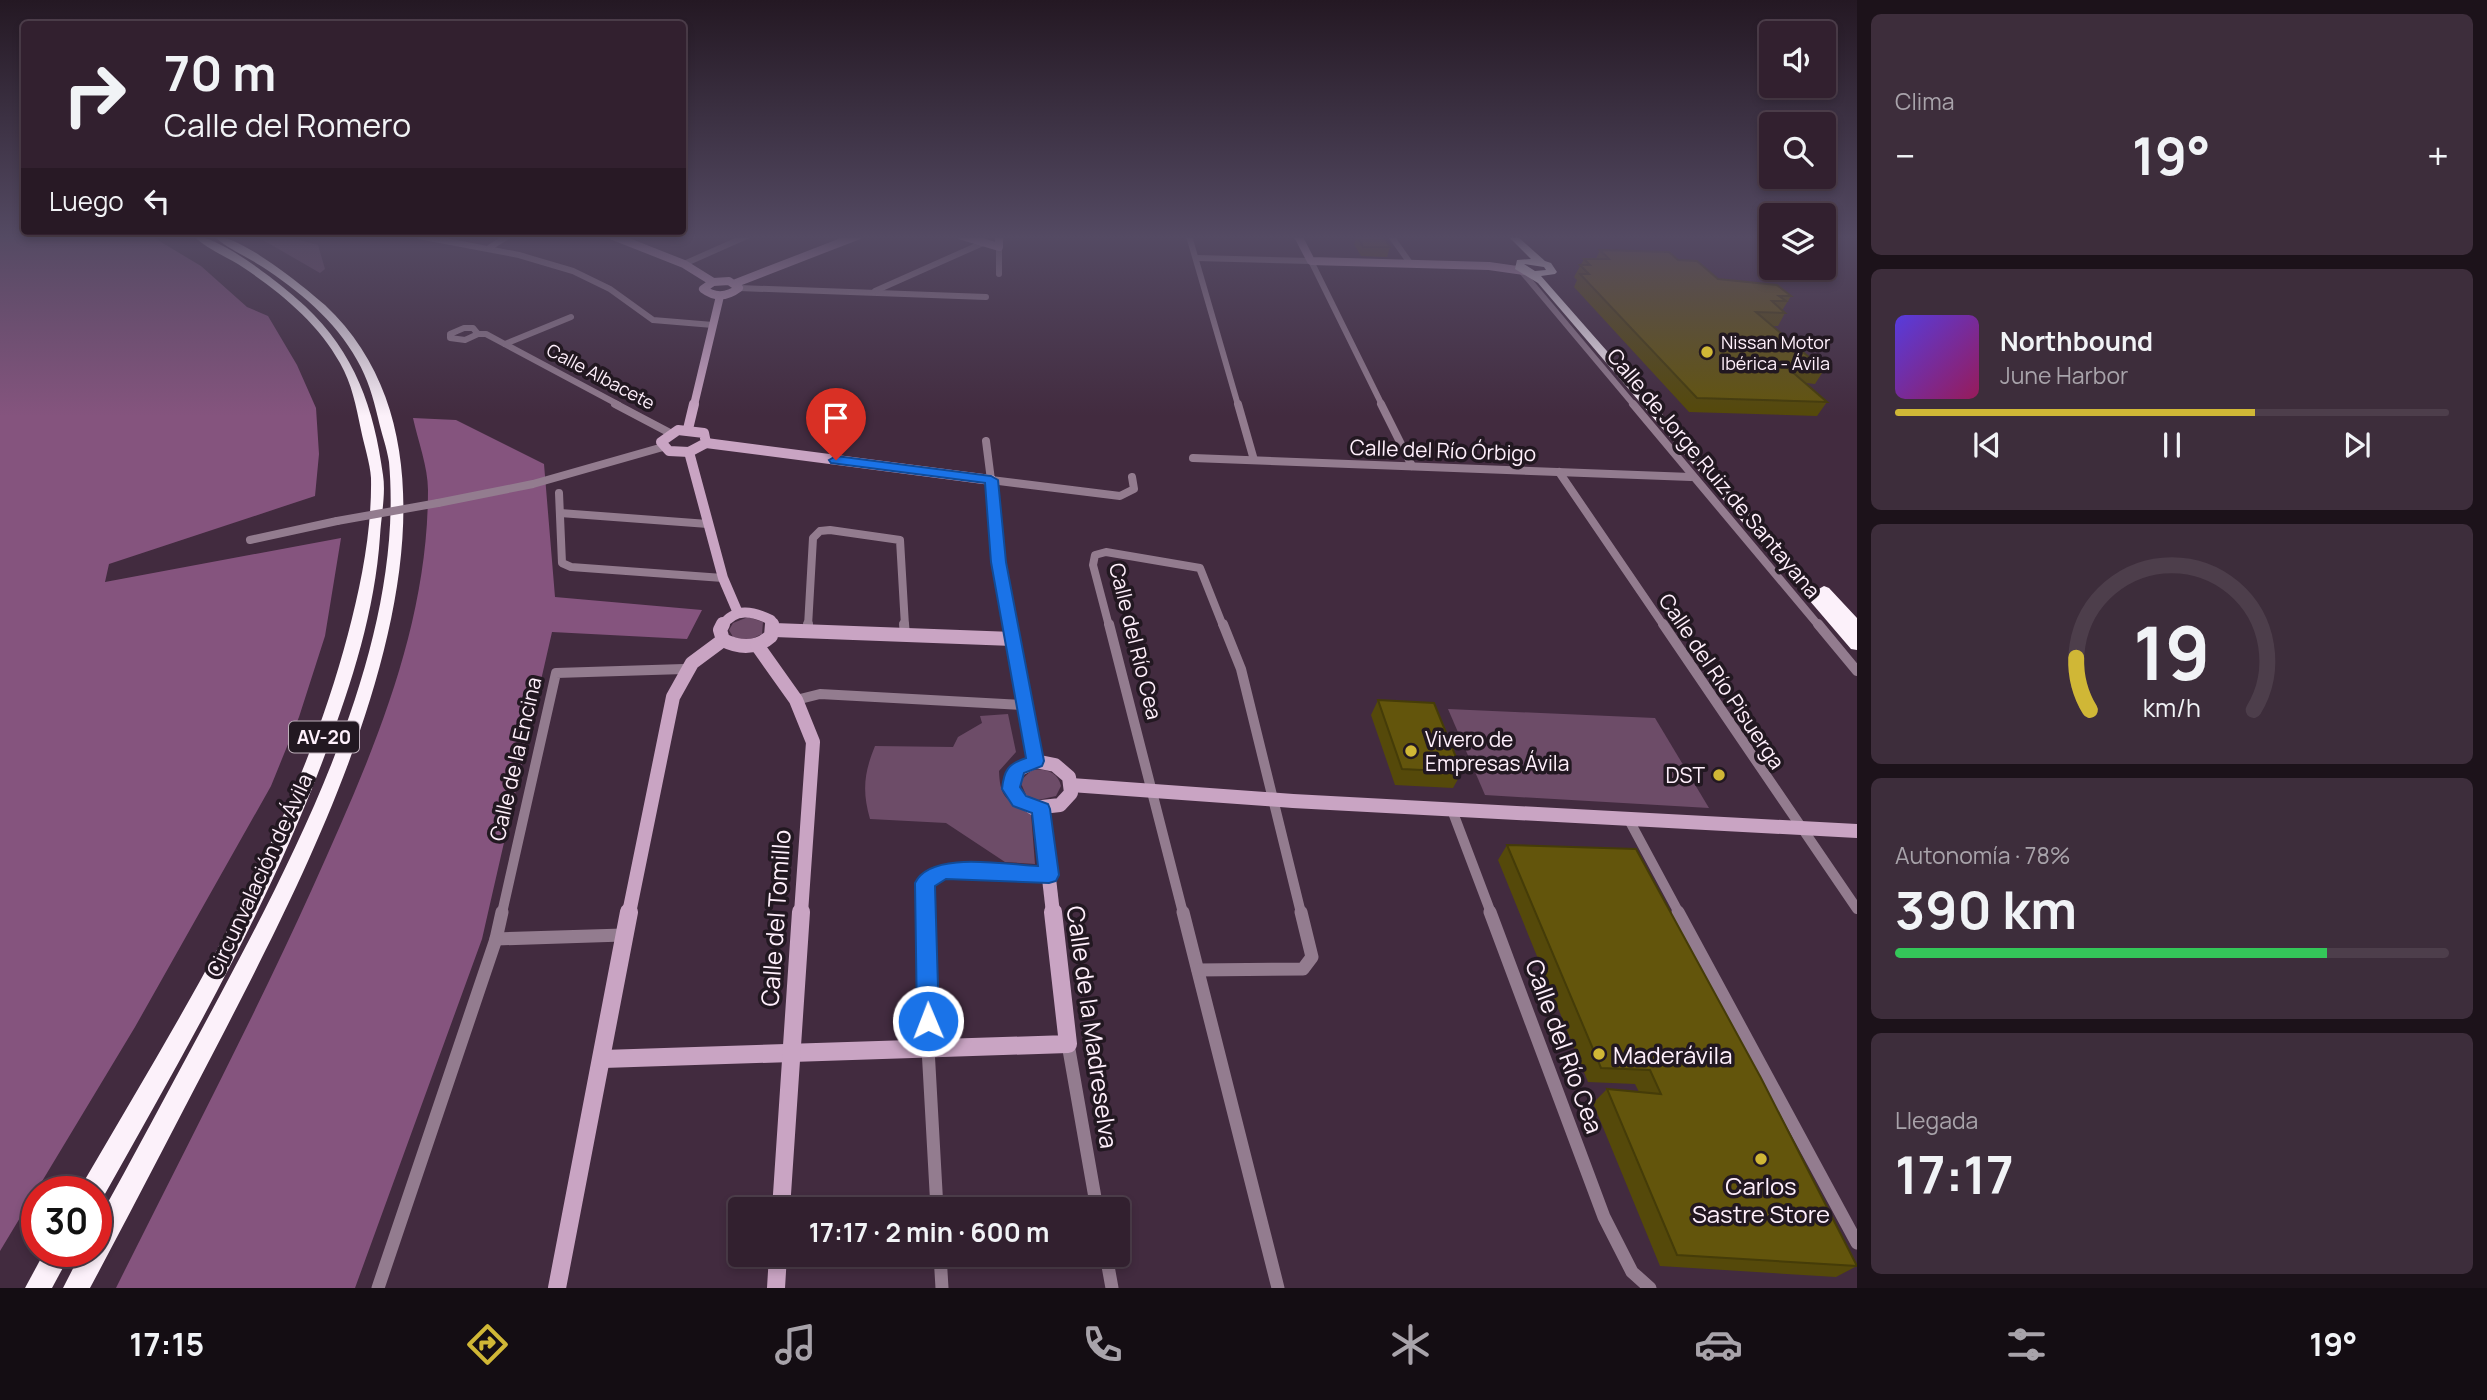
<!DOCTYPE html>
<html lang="es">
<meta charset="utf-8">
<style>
body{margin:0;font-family:Manrope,sans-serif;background:#3d2d3b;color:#f1f3f6;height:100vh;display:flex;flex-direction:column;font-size:26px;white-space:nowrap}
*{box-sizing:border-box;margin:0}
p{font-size:23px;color:#a8a3aa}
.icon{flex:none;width:38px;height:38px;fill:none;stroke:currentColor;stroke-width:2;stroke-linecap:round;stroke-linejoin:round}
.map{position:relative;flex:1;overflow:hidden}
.sheet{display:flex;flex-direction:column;gap:14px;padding:14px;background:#1c121a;width:630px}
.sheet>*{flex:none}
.guide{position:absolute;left:21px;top:21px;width:665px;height:214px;border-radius:7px;box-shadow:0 4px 10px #0003,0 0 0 2px #4d3e4b;background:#32202f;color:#f1f3f6;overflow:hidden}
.buttons{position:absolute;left:1759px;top:21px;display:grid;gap:14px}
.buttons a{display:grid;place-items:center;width:77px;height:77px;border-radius:7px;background:#32202f;box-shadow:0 4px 10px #0003,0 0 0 2px #4d3e4b;font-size:35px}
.speed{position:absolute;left:21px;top:1176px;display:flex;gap:14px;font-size:35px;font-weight:700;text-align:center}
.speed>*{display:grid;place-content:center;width:91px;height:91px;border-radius:50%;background:#32202f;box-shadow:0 4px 10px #0003,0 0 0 2px #4d3e4b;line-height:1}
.speed .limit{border:10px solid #d22;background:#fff;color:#111}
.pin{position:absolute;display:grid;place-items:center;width:60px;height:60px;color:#fff;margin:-72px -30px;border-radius:50% 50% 50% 0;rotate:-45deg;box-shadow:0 0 7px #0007}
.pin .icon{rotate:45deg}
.me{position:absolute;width:77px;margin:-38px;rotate:359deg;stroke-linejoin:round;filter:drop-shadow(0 0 5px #0008)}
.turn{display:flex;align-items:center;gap:24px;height:147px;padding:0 28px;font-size:32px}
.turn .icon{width:91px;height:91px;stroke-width:2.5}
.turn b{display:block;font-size:49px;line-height:60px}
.then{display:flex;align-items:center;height:66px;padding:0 28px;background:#0003;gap:14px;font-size:26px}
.big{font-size:52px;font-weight:700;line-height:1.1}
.sheet .card{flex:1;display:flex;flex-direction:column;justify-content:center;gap:10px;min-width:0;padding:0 24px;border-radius:10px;background:#3d2d3b}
.sheet .dial{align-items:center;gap:0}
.dial svg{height:182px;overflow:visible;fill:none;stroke:#4d3e4b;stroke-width:7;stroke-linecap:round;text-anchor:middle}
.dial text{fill:#f1f3f6;stroke:none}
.song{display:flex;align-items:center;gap:21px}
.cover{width:84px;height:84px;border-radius:10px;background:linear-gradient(135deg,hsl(250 70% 55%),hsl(330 70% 35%))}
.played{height:7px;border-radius:4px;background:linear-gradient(90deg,#d0b736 65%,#4d3e4b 65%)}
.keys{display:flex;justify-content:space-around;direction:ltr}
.heat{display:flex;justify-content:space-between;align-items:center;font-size:38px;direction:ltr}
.charge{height:10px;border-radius:5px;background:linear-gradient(90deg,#34c759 78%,#4d3e4b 0)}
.trip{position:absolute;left:728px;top:1197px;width:402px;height:70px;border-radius:7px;background:#32202f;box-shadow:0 4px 10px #0003,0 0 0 2px #4d3e4b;font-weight:700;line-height:70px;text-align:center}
.menu{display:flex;height:112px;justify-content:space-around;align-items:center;background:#140d13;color:#a8a3aa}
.menu .icon{width:49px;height:49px}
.menu .selected{color:#d0b736}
.menu b{font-size:32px;color:#f1f3f6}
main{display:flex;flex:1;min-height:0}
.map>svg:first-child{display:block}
.green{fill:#6d4c68}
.forest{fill:#85547e}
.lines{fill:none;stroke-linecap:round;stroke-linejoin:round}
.street-far3{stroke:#937c8f;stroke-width:6}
.street-far2{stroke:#937c8f;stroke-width:8}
.street-far1{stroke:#937c8f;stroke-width:10}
.street{stroke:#937c8f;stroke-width:13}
.secondary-far3{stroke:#c9a4c3;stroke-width:8}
.secondary-far2{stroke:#c9a4c3;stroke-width:10}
.secondary-far1{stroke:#c9a4c3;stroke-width:14}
.secondary{stroke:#c9a4c3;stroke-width:18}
.highway{fill:#fcf1fa;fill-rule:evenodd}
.street-bridge{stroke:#937c8f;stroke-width:8}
.wall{fill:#55490a}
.building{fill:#63550c;stroke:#453c08;stroke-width:2}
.route{fill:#1a73e8;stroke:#114b97;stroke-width:2}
.poi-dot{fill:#d0b736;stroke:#221821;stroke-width:2.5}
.labels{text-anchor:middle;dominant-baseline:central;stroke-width:7;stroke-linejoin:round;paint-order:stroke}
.far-poi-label{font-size:18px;fill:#fff0fc;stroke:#221821;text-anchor:start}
.far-street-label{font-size:18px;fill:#fff0fc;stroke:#221821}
.shield{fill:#221821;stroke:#bdafba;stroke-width:2}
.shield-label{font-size:19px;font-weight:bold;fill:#fff0fc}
.street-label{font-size:21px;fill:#fff0fc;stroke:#221821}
.poi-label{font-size:21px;fill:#fff0fc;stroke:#221821;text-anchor:start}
.near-street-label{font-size:24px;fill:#fff0fc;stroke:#221821}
.near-poi-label{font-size:24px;fill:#fff0fc;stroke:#221821;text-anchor:start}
</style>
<main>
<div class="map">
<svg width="1857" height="1288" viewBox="0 0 1857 1288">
<rect width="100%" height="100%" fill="#422b3f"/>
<g class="green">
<path d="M256 236H284L318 245 325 269 320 273Z"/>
<path d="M748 617 763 622 762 634 747 641 733 637 729 630 733 623Z"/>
<path d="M1448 709 1655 718 1709 808 1485 795Z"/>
<path d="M1008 714 1016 752 999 771C1000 800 1008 800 1031 814L1035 864 1005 862 946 823 870 819C862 791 864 773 875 746L953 747 958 737 982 723 980 716Z"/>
<path d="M1032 770C1045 768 1058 772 1061 786L1056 796 1038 800 1026 795 1020 781Z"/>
</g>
<g class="forest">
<path d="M0 236H151L201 266 247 307 268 316 297 365 316 408 319 454 315 496 109 564 105 582 341 538 325 636 299 717 271 786 135 1027 0 1251Z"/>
<path d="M413 418 456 420 544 464 555 597 702 610 687 639 552 632 482 939 355 1288H116C182 1155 251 1024 312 889 369 762 428 632 428 490 428 467 418 441 413 418Z"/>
</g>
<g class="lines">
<g class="street-far3">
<path d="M419 236 519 255 573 271 610 289 653 320 713 325"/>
<path d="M1189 236 1238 405"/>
<path d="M1391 236 1410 263"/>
<path d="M999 247V274"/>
<path d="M489 248 508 236"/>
<path d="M1197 258 1311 261 1382 405"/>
<path d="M684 264 747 236"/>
<path d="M1518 267 1634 405"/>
<path d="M739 288 986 297"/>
<path d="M875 291 983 243"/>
<path d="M464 328H473L478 334 465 340 450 338V334Z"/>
<path d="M478 334H486L619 405"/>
<path d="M505 344 571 317"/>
</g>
<g class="street-far2">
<path d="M615 404 670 433"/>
<path d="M1238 404 1254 460"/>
<path d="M1381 404 1412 466"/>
<path d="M1633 404 1819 626"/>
<path d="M986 441 991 480 1120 496 1134 489 1132 477"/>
<path d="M1193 458 1691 477"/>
<path d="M1559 472 1664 626"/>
<path d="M559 493 562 563 571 567 723 578"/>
<path d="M438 503 533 484 663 447"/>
<path d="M560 513 708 524"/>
<path d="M250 540 337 521"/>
<path d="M808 626 813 538 820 531 830 530 900 540 905 626"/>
<path d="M1109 626 1093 565 1095 555 1106 552 1200 568 1223 626"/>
</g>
<g class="street-far1">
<path d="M904 624 905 635"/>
<path d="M1109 624 1183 913"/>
<path d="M1223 624 1241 669 1301 913"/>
<path d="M1663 624 1857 909"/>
<path d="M1818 624 1857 671"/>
<path d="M808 631V624"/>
<path d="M796 700 820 694 1023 705"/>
<path d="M1452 810 1491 913"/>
<path d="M1629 820 1679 913"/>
<path d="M502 913 556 673 684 669"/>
<path d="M926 913 925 883 934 874 946 871 1049 875"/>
</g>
<g class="street">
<path d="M926 912 928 1048 937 1209"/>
<path d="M1183 912 1278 1288"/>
<path d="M1490 912 1604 1217 1632 1272 1650 1288"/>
<path d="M1678 912 1857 1243"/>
<path d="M496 939 623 935"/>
<path d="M1198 970 1303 969 1312 957 1301 912"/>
<path d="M1068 1044 1097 1209"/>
<path d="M940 1255 942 1288"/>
<path d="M1106 1255 1112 1288"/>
<path d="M378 1288 496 939 502 912"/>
</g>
<g class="secondary-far3">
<path d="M613 236 684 264 713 282"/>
<path d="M962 236 999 247V236"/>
<path d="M1298 236 1311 261 1489 266 1524 271"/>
<path d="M729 281 739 288C727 297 715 298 703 289L713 282Z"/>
<path d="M736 283 857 236"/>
<path d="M694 405 720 296"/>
</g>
<g class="secondary-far2">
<path d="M688 429 694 404"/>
<path d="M678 430 704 433 706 443 689 452 669 451 661 442Z"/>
<path d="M706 443 991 480 999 562 1011 626"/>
<path d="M689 452 723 578 738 613"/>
<path d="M722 626C735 607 753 611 771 620L772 626"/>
</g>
<g class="secondary-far1">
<path d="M723 624 720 630 723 640C739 648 757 649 771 636L772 624"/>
<path d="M1010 624 1035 761"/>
<path d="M774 630 1013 639"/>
<path d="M757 645 796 700 813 742 801 913"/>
<path d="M1035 761 1055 765 1069 777 1071 793 1060 805 1033 808 1014 795 1011 782 1014 772Z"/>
<path d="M1071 785 1293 801 1857 831"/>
<path d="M1041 809 1053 913"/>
<path d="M629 913 673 697 692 663 723 640"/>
</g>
<g class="secondary">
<path d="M603 1059 1068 1044 1053 912"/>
<path d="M781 1209 801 912"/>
<path d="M557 1288 629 912"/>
<path d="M776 1288 778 1255"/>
</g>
<g class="highway">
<path d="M194 236C221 236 285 287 305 306 355 353 374 408 383 475 386 494 381 517 380 536 375 611 352 682 326 752 268 909 183 1055 101 1201L96 1203V1192H80L83 1183C185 1008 296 832 348 634 361 585 372 530 371 478 370 463 364 445 361 430 356 406 352 384 340 363 318 323 281 293 244 268 228 257 206 249 194 236Z"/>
<path d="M214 236C242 236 303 286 325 305 513 482 316 853 222 1036 178 1120 135 1204 90 1288H63L82 1251H96V1224C133 1158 168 1091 204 1025 291 863 406 651 389 462 387 448 381 432 378 418 373 397 368 379 357 360 335 320 298 290 261 266 246 256 226 248 214 236Z"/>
<path d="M1508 236H1517L1545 261 1551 263 1557 272 1555 274 1541 276 1817 590 1824 586 1829 588 1857 618V650L1851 649 1538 283 1515 269 1517 260 1531 259ZM1524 264 1544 267 1546 270 1535 271Z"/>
<path d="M45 1251H72L52 1288H25Z"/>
</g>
<path class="street-bridge" d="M337 521 438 503"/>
</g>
<g class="wall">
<path d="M1357 236H1383L1390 247 1387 257 1361 256 1354 244Z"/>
<path d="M1600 250 1678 260 1718 279 1791 296 1783 309H1782L1785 313 1778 326H1772L1824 370 1815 384 1806 383 1827 402 1817 416 1689 412 1574 287 1577 280 1574 277 1584 259H1596Z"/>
<path d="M1378 700 1462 772 1453 788 1395 785 1371 715Z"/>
<path d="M1507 845 1857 1266 1836 1277 1660 1266 1593 1103 1607 1089 1639 1092 1635 1084 1588 1082 1498 860Z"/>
</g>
<g class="building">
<path d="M1357 236H1383L1390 247H1363Z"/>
<path d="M1600 250 1669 252 1678 260 1697 261 1718 279 1777 285 1791 296H1779L1786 301H1772L1785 313 1756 312 1824 370 1789 369 1827 402 1697 398 1580 274H1589L1580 265H1590L1584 259H1609Z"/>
<path d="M1378 700 1434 703 1462 772 1402 769Z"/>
<path d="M1507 845 1636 849 1761 1078 1857 1266 1677 1255 1607 1089 1661 1094 1650 1070 1601 1068Z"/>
</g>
<linearGradient id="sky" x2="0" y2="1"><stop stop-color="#241823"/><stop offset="0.57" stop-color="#544a63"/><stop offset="1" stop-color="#544a63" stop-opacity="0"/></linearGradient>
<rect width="1857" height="416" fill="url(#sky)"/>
<path class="route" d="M836 456 991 476 998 480 1006 562 1044 761 1042 766 1024 773 1020 787 1026 796 1048 804 1050 809 1059 875 1056 881 1049 883 946 879 935 886 939 1021 936 1028 928 1031 920 1028 917 1021 915 883C930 850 1007 865 1038 866L1032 813 1013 806 1002 789C1004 770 1008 764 1026 758L991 562 985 483 831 463 829 460Z"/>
<g class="poi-dot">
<circle cx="1707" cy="352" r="7"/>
<circle cx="1411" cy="751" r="7"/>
<circle cx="1719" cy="775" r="7"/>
<circle cx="1599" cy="1054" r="7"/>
<circle cx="1761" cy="1159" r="7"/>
</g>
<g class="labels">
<g class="far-poi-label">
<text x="1721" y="342">Nissan Motor<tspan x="1721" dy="21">Ibérica - Ávila</tspan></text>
</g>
<g class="far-street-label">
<text transform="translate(601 376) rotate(28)">Calle Albacete</text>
</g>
<rect class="shield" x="289" y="721.5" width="70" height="31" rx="5"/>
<g class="shield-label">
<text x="324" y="737">AV-20</text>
</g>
<g class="street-label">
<text transform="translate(1443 450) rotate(2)">Calle del Río Órbigo</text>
<text transform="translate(1714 473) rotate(50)">Calle de Jorge Ruiz de Santayana</text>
<text transform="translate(1136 641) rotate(76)">Calle del Río Cea</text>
<text transform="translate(1722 681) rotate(56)">Calle del Río Pisuerga</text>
<text transform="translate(515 759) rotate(-77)">Calle de la Encina</text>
<text transform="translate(259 875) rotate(-65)">Circunvalación de Ávila</text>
</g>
<g class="poi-label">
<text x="1425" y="739">Vivero de<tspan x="1425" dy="24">Empresas Ávila</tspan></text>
<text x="1705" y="775" text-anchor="end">DST</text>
</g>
<g class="near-street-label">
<text transform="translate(775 918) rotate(-86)">Calle del Tomillo</text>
<text transform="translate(1093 1027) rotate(82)">Calle de la Madreselva</text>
<text transform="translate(1565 1046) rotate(70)">Calle del Río Cea</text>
</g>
<g class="near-poi-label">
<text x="1613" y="1054">Maderávila</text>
<text x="1761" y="1185" text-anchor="middle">Carlos<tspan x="1761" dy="28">Sastre Store</tspan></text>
</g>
</g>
</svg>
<div class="buttons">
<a><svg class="icon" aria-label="sound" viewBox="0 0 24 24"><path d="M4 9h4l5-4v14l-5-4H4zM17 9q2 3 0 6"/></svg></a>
<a><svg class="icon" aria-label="search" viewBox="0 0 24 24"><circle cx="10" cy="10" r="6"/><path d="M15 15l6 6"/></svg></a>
<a><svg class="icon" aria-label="layers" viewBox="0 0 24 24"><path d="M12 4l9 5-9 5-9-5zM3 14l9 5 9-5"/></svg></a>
</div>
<div class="speed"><div class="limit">30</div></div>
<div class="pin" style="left:836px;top:460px;background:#d93025"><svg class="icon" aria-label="arrive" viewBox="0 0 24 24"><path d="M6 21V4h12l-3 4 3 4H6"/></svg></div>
<svg class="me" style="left:928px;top:1021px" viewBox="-20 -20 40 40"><circle r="17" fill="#1a73e8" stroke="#fff" stroke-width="3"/><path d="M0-11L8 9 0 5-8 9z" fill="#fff"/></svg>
<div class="trip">17:17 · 2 min · 600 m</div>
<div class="guide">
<div class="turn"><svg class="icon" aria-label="right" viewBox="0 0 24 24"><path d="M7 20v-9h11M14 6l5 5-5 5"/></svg><div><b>70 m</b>Calle del Romero</div></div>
<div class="then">Luego<svg class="icon" aria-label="left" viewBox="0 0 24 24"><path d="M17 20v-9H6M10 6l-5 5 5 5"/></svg></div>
</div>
</div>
<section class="sheet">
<div class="card"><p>Clima</p>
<div class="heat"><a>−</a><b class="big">19°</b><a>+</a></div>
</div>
<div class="card">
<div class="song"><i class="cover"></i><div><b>Northbound</b><p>June Harbor</p></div></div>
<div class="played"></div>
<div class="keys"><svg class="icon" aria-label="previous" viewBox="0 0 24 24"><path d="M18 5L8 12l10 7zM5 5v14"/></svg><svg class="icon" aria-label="pause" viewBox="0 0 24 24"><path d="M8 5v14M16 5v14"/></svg><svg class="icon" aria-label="next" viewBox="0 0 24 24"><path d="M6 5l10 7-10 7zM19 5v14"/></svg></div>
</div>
<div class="card dial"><svg viewBox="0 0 100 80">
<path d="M14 69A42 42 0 1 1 86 69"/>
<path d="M14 69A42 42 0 0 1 8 46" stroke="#d0b736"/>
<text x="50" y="56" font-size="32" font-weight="700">19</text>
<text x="50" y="72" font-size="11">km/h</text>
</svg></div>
<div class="card"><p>Autonomía · 78%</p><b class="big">390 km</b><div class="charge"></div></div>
<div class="card"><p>Llegada</p><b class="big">17:17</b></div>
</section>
</main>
<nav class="menu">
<b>17:15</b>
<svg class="icon selected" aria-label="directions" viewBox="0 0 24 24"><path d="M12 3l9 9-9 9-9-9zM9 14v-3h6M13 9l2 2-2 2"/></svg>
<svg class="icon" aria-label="music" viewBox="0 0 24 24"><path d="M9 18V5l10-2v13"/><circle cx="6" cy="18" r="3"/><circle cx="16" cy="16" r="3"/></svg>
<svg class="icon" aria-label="phone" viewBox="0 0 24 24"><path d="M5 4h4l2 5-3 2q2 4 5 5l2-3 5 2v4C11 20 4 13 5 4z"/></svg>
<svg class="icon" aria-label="climate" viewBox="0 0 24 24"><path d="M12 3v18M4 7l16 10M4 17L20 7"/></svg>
<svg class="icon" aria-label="car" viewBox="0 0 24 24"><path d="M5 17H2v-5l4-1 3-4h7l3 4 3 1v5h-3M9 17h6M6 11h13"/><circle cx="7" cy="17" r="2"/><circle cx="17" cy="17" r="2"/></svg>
<svg class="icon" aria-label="filters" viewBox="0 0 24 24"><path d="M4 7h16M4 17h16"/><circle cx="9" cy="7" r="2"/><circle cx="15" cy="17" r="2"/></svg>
<b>19°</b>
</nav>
